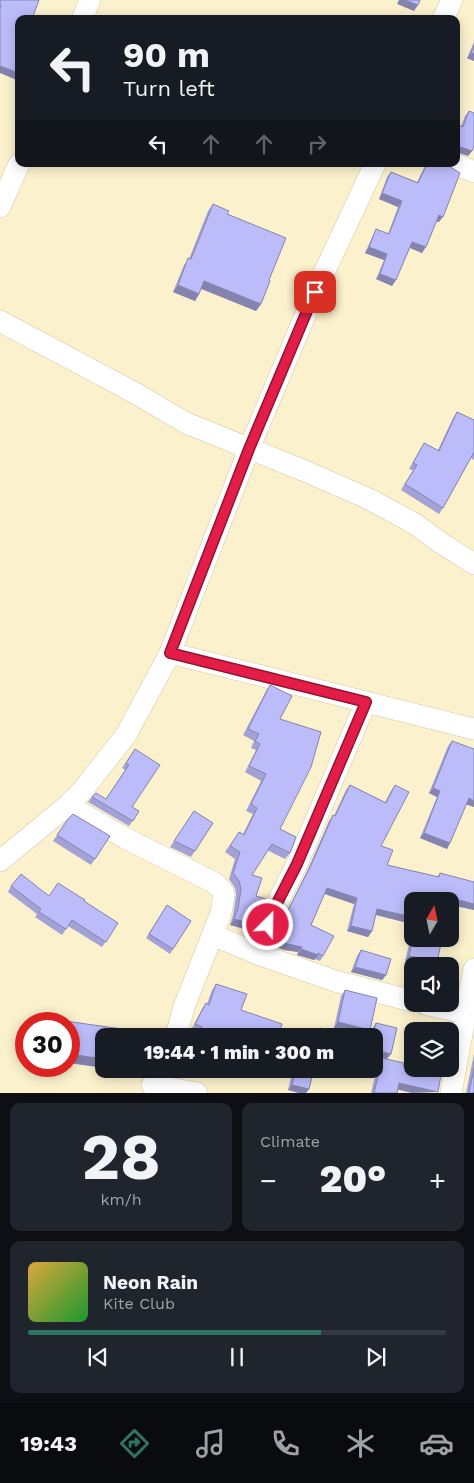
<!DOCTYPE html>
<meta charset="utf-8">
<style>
body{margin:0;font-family:"Work Sans",sans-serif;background:#20242c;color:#f1f3f6;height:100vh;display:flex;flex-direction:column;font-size:19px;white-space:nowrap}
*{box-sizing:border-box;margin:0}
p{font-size:16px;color:#9ea1a6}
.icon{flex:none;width:28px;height:28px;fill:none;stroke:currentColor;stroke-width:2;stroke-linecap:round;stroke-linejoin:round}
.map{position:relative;height:1093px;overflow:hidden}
.details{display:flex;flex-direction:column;gap:10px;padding:10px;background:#0d0f14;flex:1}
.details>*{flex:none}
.top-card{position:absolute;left:15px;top:15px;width:445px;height:152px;border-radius:10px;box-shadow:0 2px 12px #0003;background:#171b24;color:#f1f3f6;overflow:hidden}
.needle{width:32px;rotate:9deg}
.fabs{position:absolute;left:404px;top:892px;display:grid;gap:10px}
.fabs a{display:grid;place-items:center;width:55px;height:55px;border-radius:10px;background:#171b24;box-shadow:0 2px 12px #0003;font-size:25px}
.speed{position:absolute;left:15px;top:1012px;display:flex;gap:10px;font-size:25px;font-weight:700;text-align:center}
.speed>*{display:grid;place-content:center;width:65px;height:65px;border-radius:50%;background:#171b24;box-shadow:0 2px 12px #0003;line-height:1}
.speed .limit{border:8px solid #d22;background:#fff;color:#111}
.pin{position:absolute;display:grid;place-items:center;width:42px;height:42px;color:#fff;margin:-21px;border-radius:10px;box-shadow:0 2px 8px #0006}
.me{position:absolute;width:55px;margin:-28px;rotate:23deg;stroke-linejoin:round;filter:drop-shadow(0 0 4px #0008)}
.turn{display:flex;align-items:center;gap:18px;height:105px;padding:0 25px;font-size:22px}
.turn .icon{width:65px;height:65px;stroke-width:2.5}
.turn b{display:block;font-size:35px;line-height:42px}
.lanes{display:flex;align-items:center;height:48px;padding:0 25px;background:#0003;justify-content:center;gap:25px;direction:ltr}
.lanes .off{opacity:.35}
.big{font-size:38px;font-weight:800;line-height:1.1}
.details .widget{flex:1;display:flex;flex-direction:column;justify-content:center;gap:8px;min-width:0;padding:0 18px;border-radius:10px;background:#20242c}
.details .dial{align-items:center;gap:0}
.dial b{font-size:65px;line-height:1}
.song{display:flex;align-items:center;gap:15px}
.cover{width:60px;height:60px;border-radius:8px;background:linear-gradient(135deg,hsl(40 70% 55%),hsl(130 70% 35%))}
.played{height:5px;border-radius:2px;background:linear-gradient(90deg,#307263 70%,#363941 70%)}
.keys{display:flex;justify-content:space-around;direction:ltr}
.heat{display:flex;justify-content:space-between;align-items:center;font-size:28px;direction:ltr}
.details .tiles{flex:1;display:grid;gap:10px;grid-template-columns:1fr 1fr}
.widget:last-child{grid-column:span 2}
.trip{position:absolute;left:95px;top:1028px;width:288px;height:50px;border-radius:10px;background:#171b24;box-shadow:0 2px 12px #0003;font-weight:800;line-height:50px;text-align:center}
.menu{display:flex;height:80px;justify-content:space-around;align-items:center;background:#090b0e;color:#9ea1a6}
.menu .icon{width:35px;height:35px}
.menu .current{color:#307263}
.menu b{font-size:22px;color:#f1f3f6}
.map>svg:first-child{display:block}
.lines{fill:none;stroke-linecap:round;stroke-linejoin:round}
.minor-casing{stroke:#d2c9a6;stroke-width:22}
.minor{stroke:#fff;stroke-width:21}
.wall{fill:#a2a2d7}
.shaded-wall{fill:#8484af}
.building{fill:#bcbcfa;stroke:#8484af}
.route-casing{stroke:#92132f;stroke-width:12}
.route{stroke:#e11d48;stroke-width:9}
</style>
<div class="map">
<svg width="474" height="1093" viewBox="0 0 474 1093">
<rect width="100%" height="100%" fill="#fbf1cd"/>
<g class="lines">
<g class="minor-casing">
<g id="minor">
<path d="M82 19 90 0"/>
<path d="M443 19 452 0"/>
<path d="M455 164 474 172"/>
<path d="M0 207 19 164"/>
<path d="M0 321 135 393 186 423 305 471 371 500 415 524 441 543 474 564"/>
<path d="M170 653 474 729"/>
<path d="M68 805 125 838 213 882 221 889 224 894 221 913 184 1007 176 1036"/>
<path d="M0 861 68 805 82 791 126 735 170 653 249 449 315 292 375 164"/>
<path d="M213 935 258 954 335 981 412 1001"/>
<path d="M258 954 270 917 297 864 366 702"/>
<path d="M425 1004 465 1013"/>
<path d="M152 1085 197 1093"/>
<path d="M451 1093 474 969"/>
</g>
</g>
<use href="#minor" class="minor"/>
</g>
<g class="wall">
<path d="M474 42V61L467 58Z"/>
<path d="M469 111 472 151 468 156 461 126 465 116Z"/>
<path d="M426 164H448L439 222 436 221 422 253 410 248 392 286 376 279 384 260 365 253 373 235 376 229 388 234 398 207 379 199 387 177 391 172 417 182Z"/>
<path d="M213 204 227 214 269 280 261 304 256 311 201 289 199 294 195 301 173 292 184 265 189 259 208 211Z"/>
<path d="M457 412 474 420V460L471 458 443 508 439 514 401 490 413 470 409 469 424 443 438 450 453 418Z"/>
<path d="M270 685 280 719V829L290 853 285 859 267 850 252 875 256 896 257 925 252 931 230 925 233 915 236 895 235 888 229 879 235 859 225 852 239 832 243 834 253 814 246 811 261 781 245 772 256 750 251 748 254 741 243 735 266 691Z"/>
<path d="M452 741 474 807 466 804 447 849 420 838 437 797 429 793 448 746Z"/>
<path d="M135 749 132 807 139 811 129 826 88 802 92 797 106 799 125 770 122 768Z"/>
<path d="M350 785 385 802 391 791 395 785 381 846 387 865 437 877 440 873 474 910 453 905 412 901V924L375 915 372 931 368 937 347 931 354 904 324 894 311 925 323 956 320 961 315 959 314 960 297 955 298 952 284 950 274 946 282 922 308 869 329 821 333 815 334 816 346 790Z"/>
<path d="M194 811 213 823 191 857 170 847Z"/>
<path d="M68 819 110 836 91 865 53 841Z"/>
<path d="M11 886 49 896 84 901 118 923 102 947 68 926 62 935 35 917 37 914 8 892Z"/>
<path d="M167 905 191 921 170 954 146 938Z"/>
<path d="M412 932V939H442L437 962 434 966H427L405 961Z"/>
<path d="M361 950 386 975 382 980 351 972 357 956Z"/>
<path d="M216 984 241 1010 278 1036H196L198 1033 191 1030 202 1009 206 1003 207 1004 212 990Z"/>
<path d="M345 990 366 1036 334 1028 341 996Z"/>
<path d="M376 1023 387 1059 398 1090 397 1093H371L378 1064 382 1058 374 1056V1036H370L372 1029Z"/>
<path d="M320 1028 333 1036H315L316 1033Z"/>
<path d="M474 1054V1093H466Z"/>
<path d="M293 1069H324L322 1072 314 1069 309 1089 306 1093H299L288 1090Z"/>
</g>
<g class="shaded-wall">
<path d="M399 0H405L418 5 414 11 397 4Z"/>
<path d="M471 53 474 54V61L467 58Z"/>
<path d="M0 66 19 73V81L0 73Z"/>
<path d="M458 146 472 151 468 156 456 152V147Z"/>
<path d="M382 193 402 201 398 207 379 199Z"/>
<path d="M439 215 443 217 439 222 435 221Z"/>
<path d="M412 242 426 247 422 253 408 247Z"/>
<path d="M369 247 387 254 384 260 365 253Z"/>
<path d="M380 274 396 280 392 286 376 279Z"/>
<path d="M204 281 261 304 256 311 200 288Z"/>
<path d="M178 285 199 294 195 301 173 292Z"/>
<path d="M433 788 440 791 437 797 429 793Z"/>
<path d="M469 798 474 801V807L465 804Z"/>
<path d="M424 833 450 843 447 849 420 838Z"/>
<path d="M327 888 357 898 354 904 323 893Z"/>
<path d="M455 899 474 904V910L451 905Z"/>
<path d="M377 909 412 917V924L373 914Z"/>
<path d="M234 919 257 925 252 931 230 925Z"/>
<path d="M351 926 372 931 368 937 347 931Z"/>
<path d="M278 941 302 947 298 952 284 950 274 946Z"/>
<path d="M301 949 318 955 314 960 297 955Z"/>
<path d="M409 956 437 962 434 966H427L405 961Z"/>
<path d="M355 967 386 975 382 980 351 972Z"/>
<path d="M338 1022 370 1030 366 1036 334 1028Z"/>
<path d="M374 1050 391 1054 387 1059 374 1056Z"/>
<path d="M69 1054 104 1059V1068L69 1063Z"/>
<path d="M312 1069H324L322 1072Z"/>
<path d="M399 1083 438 1092 412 1093 395 1089Z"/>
<path d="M292 1085 309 1089 306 1093H299L288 1090Z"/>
</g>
<g class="building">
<path d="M0 0H39L32 19H19V73L0 66V9L1 6 0 5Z"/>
<path d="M405 0H420L418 5Z"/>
<path d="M474 45V54L471 53Z"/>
<path d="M469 111 474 113V146L472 151 458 146 456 147V124L463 127Z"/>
<path d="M427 164H448L449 166 460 173 443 217 439 215 426 247 412 242 396 280 380 274 387 254 369 247 376 229 389 234 402 201 382 193 391 172 418 183Z"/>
<path d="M213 204 229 211 227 214 286 238 269 280 270 281 261 304 204 281 199 294 178 285 188 258 191 259Z"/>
<path d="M457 412 474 420V452L443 508 405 484 417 465 413 463 424 443 439 451Z"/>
<path d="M270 685 292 696 280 719 321 732 311 767 280 829 296 837 290 853 272 844 252 875 262 878 256 896 266 899 257 925 234 919 238 909 241 889 239 881 233 873 240 852 230 846 239 832 244 835 257 808 251 804 266 774 249 766 260 744 255 741 259 734 248 729Z"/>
<path d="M452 741 474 749V801L469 798 450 843 424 833 440 791 433 788Z"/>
<path d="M135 749 160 765 132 807 139 811 133 821 92 797 96 793 106 799 129 765 126 763Z"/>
<path d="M350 785 386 803 395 785 409 792 381 846 393 850 387 865 439 877 440 873 474 882V904L455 899 450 918V901H412V917L377 909 372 931 351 926 357 898 327 888 311 925 334 936 323 956 318 953V955L301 949 302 947 288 944 278 941 285 916 312 863 333 815 335 816Z"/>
<path d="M194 811 213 823 195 851 174 841Z"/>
<path d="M73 814 110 836 95 859 57 835 68 819Z"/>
<path d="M21 874 49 896 58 883 85 900 84 901 118 923 106 942 72 920 66 929 39 912 41 909 11 886Z"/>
<path d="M167 905 191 921 173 949 149 934Z"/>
<path d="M413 939H442L437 962 409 956Z"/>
<path d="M361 950 391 959 386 975 355 967Z"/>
<path d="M216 984 247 994 241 1010 282 1024 278 1036H197L202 1027 195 1024 206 1003 209 1005Z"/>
<path d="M345 990 377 998 370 1030 338 1022Z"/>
<path d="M58 1020 122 1029 121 1036H104V1059L69 1054V1024H57Z"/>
<path d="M376 1023 397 1028 391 1054 374 1050V1036H372Z"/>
<path d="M320 1028 334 1032 333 1036H318Z"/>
<path d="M382 1058 404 1063 403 1066 441 1075 438 1092 399 1083 397 1093H374Z"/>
<path d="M474 1068V1093H469Z"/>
<path d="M296 1069H314L309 1089 292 1085Z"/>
</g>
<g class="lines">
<g class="route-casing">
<path id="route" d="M268 925 273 911 297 864 366 702 170 653 249 449 315 292"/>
</g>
<use href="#route" class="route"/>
</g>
</svg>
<div class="fabs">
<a><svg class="needle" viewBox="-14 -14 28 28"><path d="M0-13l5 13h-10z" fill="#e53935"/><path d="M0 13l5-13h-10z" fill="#9ea1a6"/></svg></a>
<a><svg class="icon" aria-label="sound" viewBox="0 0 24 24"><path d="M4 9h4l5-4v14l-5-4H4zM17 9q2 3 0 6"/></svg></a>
<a><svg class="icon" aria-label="layers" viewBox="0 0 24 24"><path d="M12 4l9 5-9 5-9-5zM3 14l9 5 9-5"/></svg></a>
</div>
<div class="speed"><div class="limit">30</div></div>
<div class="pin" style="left:315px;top:292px;background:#d93025"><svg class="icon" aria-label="arrive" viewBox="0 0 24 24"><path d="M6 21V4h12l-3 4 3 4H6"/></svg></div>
<svg class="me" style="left:268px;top:925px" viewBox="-20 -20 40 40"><circle r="17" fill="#e11d48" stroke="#fff" stroke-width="3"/><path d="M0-11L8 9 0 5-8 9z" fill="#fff"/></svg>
<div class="trip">19:44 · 1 min · 300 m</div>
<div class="top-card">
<div class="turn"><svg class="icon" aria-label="left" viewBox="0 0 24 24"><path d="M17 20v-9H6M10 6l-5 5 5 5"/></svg><div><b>90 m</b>Turn left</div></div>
<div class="lanes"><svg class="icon" aria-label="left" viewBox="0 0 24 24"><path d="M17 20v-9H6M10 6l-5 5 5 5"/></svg><svg class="icon off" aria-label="ahead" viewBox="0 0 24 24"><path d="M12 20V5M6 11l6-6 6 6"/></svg><svg class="icon off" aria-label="ahead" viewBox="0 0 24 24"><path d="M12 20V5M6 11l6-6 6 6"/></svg><svg class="icon off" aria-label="right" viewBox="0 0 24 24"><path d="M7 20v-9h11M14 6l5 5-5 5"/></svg></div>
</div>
</div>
<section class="details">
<div class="tiles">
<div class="widget dial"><b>28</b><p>km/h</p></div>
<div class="widget"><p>Climate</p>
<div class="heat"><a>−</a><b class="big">20°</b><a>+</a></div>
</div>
<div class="widget">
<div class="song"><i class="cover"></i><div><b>Neon Rain</b><p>Kite Club</p></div></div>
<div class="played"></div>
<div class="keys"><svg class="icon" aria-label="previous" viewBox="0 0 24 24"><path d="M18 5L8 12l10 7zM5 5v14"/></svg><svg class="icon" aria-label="pause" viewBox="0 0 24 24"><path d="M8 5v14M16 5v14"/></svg><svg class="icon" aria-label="next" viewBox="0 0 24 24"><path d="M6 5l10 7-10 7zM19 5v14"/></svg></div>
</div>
</div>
</section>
<nav class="menu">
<b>19:43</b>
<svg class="icon current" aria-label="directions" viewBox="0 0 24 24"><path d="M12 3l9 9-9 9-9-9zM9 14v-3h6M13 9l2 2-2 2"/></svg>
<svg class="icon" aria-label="music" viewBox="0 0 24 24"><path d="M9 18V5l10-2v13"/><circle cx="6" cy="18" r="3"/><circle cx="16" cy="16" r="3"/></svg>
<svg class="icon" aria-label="phone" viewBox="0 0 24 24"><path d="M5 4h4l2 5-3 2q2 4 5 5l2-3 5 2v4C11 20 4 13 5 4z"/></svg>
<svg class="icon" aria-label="climate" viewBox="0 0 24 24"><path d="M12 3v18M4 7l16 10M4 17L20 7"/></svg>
<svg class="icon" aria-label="car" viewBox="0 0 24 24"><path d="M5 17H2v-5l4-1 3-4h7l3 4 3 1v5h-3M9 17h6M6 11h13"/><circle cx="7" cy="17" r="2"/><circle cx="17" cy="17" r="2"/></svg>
</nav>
